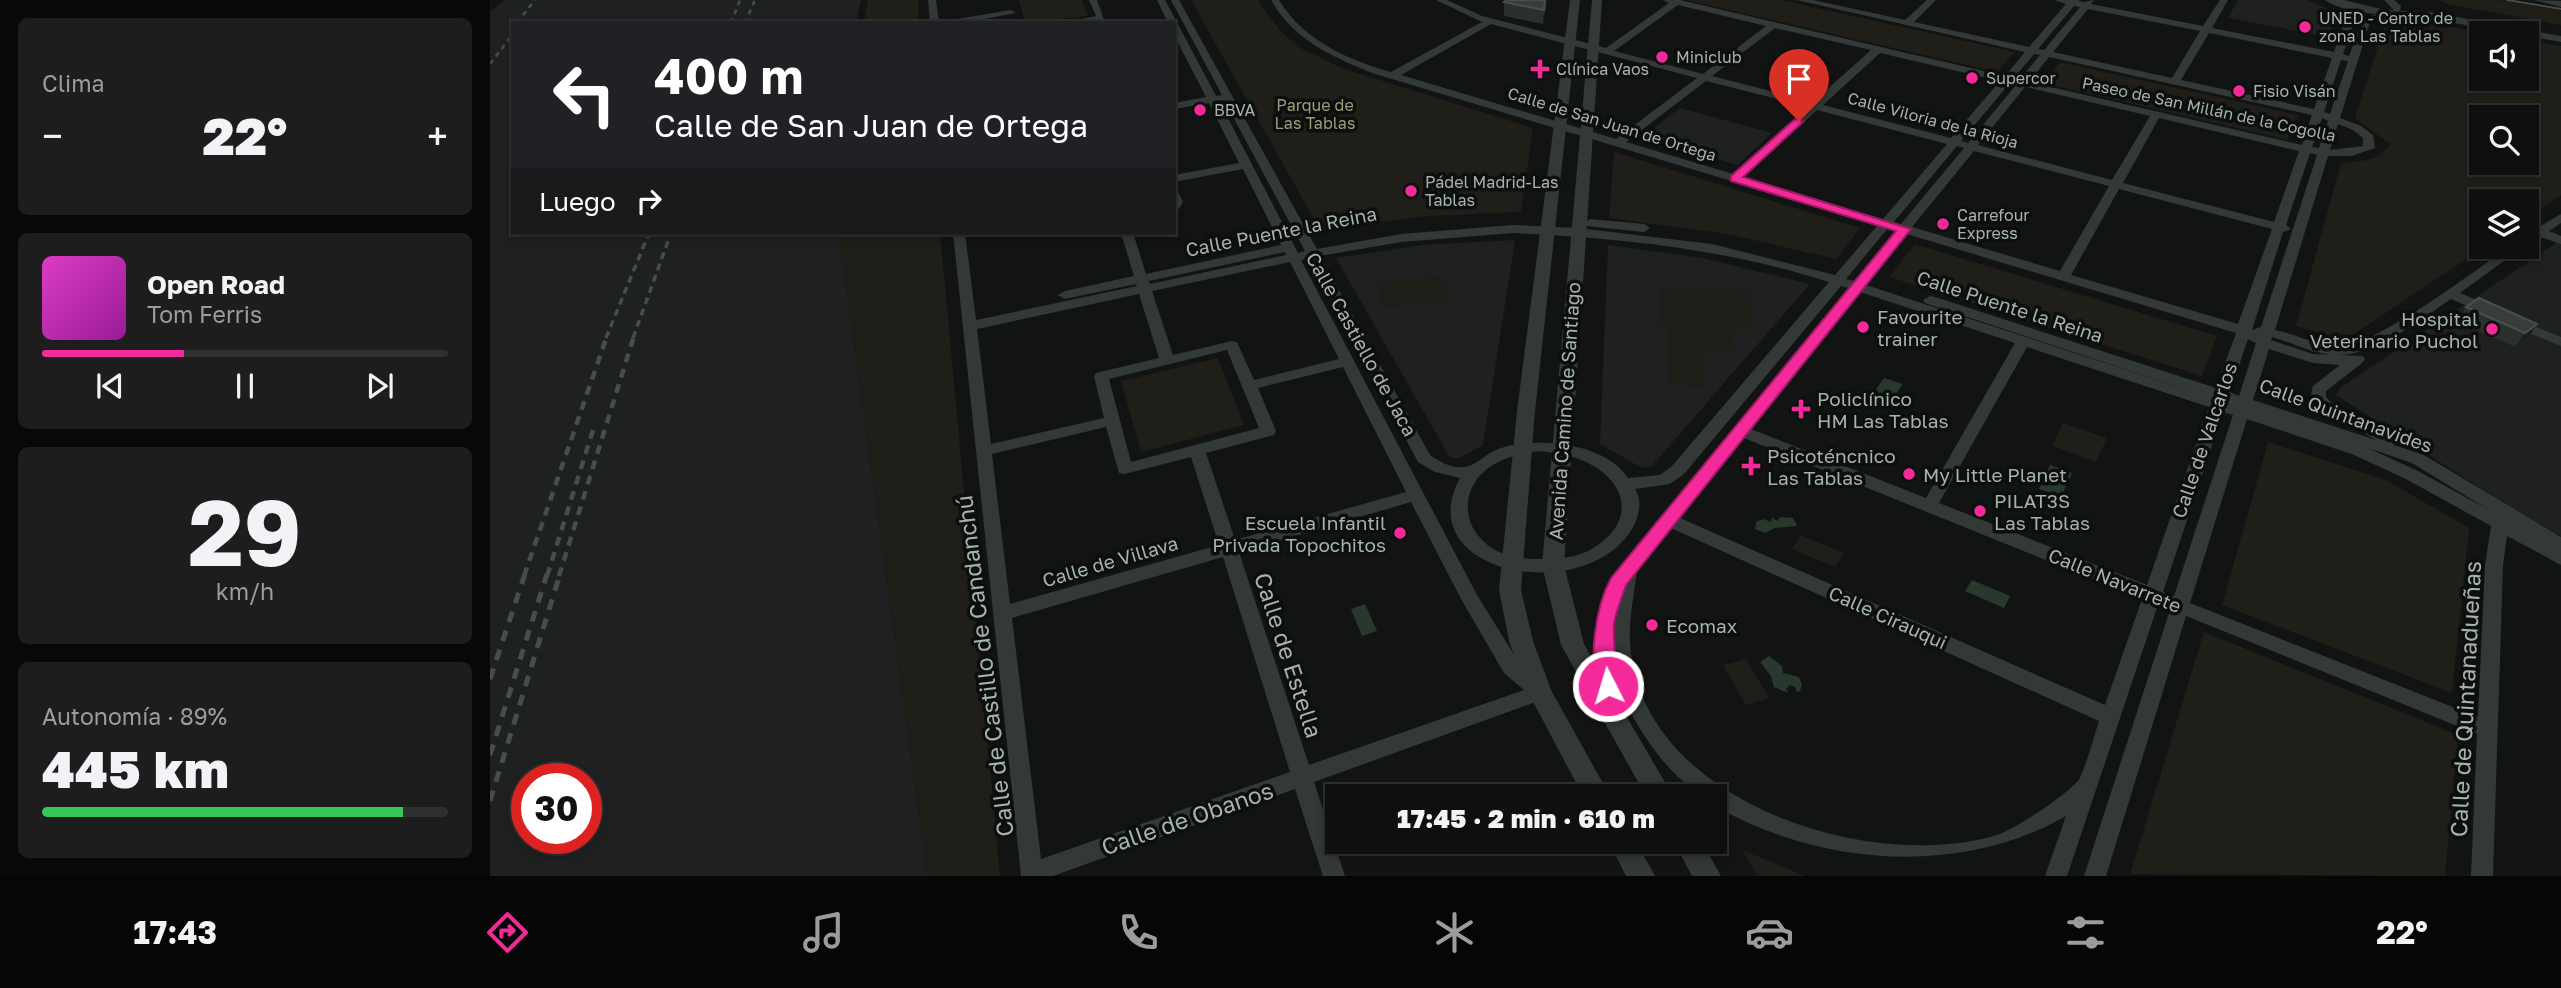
<!DOCTYPE html>
<html lang="es">
<meta charset="utf-8">
<style>
body{margin:0;font-family:"Golos Text",sans-serif;background:#1c1d1c;color:#f1f3f6;height:100vh;display:flex;flex-direction:column;font-size:26px;white-space:nowrap}
*{box-sizing:border-box;margin:0}
p{font-size:23px;color:#9b9c9e}
.icon{flex:none;width:38px;height:38px;fill:none;stroke:currentColor;stroke-width:2;stroke-linecap:round;stroke-linejoin:round}
.map{position:relative;flex:1;overflow:hidden}
.drawer{display:flex;flex-direction:column;gap:18px;padding:18px;background:#080808;width:490px}
.drawer>*{flex:none}
.guide{position:absolute;left:21px;top:21px;width:665px;height:214px;border-radius:0px;box-shadow:0 4px 10px #0003,0 0 0 2px #2e2f2e;background:#202124;color:#fff;overflow:hidden}
.tools{position:absolute;left:1979px;top:21px;display:grid;gap:14px}
.tools a{display:grid;place-items:center;width:70px;height:70px;border-radius:0px;background:#0e0f0e;box-shadow:0 4px 10px #0003,0 0 0 2px #2e2f2e;font-size:35px}
.speed{position:absolute;left:21px;top:763px;display:flex;gap:14px;font-size:35px;font-weight:700;text-align:center}
.speed>*{display:grid;place-content:center;width:91px;height:91px;border-radius:50%;background:#0e0f0e;box-shadow:0 4px 10px #0003,0 0 0 2px #2e2f2e;line-height:1}
.speed .limit{border:10px solid #d22;background:#fff;color:#111}
.pin{position:absolute;display:grid;place-items:center;width:60px;height:60px;color:#fff;margin:-72px -30px;border-radius:50% 50% 50% 0;rotate:-45deg;box-shadow:0 0 7px #0007}
.pin .icon{rotate:45deg}
.me{position:absolute;width:77px;margin:-38px;rotate:355deg;stroke-linejoin:round;filter:drop-shadow(0 0 5px #0008)}
.turn{display:flex;align-items:center;gap:24px;height:147px;padding:0 28px;font-size:32px}
.turn .icon{width:91px;height:91px;stroke-width:2.5}
.turn b{display:block;font-size:49px;line-height:60px}
.then{display:flex;align-items:center;height:66px;padding:0 28px;background:#0003;gap:14px;font-size:26px}
.big{font-size:52px;font-weight:800;line-height:1.1}
.drawer .widget{flex:1;display:flex;flex-direction:column;justify-content:center;gap:10px;min-width:0;padding:0 24px;border-radius:10px;background:#1c1d1c}
.drawer .dial{align-items:center;gap:0}
.dial b{font-size:91px;line-height:1}
.song{display:flex;align-items:center;gap:21px}
.cover{width:84px;height:84px;border-radius:10px;background:linear-gradient(135deg,hsl(310 70% 55%),hsl(300 70% 35%))}
.played{height:7px;border-radius:4px;background:linear-gradient(90deg,#f42a9b 35%,#2e2f2e 35%)}
.keys{display:flex;justify-content:space-around;direction:ltr}
.heat{display:flex;justify-content:space-between;align-items:center;font-size:38px;direction:ltr}
.charge{height:10px;border-radius:5px;background:linear-gradient(90deg,#34c759 89%,#2e2f2e 0)}
.trip{position:absolute;left:835px;top:784px;width:402px;height:70px;border-radius:0px;background:#0e0f0e;box-shadow:0 4px 10px #0003,0 0 0 2px #2e2f2e;font-weight:800;line-height:70px;text-align:center}
.tabs{display:flex;height:112px;justify-content:space-around;align-items:center;background:#060606;color:#9b9c9e}
.tabs .icon{width:49px;height:49px}
.tabs .current{color:#f42a9b}
.tabs b{font-size:32px;color:#f1f3f6}
main{display:flex;flex:1;min-height:0}
.map>svg:first-child{display:block}
.built{fill:#1e2120;fill-rule:evenodd}
.green{fill:#1f1e18;fill-rule:evenodd}
.water{fill:#28382c}
.lines{fill:none;stroke-linecap:round;stroke-linejoin:round}
.minor{fill:#333937;fill-rule:evenodd}
.tertiary{fill:#333937;fill-rule:evenodd}
.tram{stroke:#464e4a;stroke-width:2}
.rail-far3{stroke:#464e4a;stroke-width:2.5;stroke-dasharray:5 4.5;stroke-linecap:butt}
.rail-far2{stroke:#464e4a;stroke-width:3.5;stroke-dasharray:7 5;stroke-linecap:butt}
.rail-far1{stroke:#464e4a;stroke-width:4.5;stroke-dasharray:9 7;stroke-linecap:butt}
.rail{stroke:#464e4a;stroke-width:5;stroke-dasharray:11 9;stroke-linecap:butt}
.wall{fill:#2b2f2d}
.shaded-wall{fill:#1c1e1d}
.building{fill:#383d3b;stroke:#49504c;stroke-width:2}
.route{fill:#f42a9b;stroke:#9f1b65;stroke-width:2}
.poi-dot{fill:#f42a9b;stroke:#0d0f0e;stroke-width:2.5}
.labels{text-anchor:middle;dominant-baseline:central;stroke-width:7;stroke-linejoin:round;paint-order:stroke}
.far-poi-label{font-size:16px;fill:#a3b5ab;stroke:#0d0f0e;text-anchor:start}
.far-park-label{font-size:16px;fill:#a09a7a;stroke:#0d0f0e}
.far-street-label{font-size:16px;fill:#a3b5ab;stroke:#0d0f0e}
.street-label{font-size:19px;fill:#a3b5ab;stroke:#0d0f0e}
.poi-label{font-size:19px;fill:#a3b5ab;stroke:#0d0f0e;text-anchor:start}
.near-street-label{font-size:23px;fill:#a3b5ab;stroke:#0d0f0e}
</style>
<main>
<section class="drawer">
<div class="widget"><p>Clima</p>
<div class="heat"><a>−</a><b class="big">22°</b><a>+</a></div>
</div>
<div class="widget">
<div class="song"><i class="cover"></i><div><b>Open Road</b><p>Tom Ferris</p></div></div>
<div class="played"></div>
<div class="keys"><svg class="icon" aria-label="previous" viewBox="0 0 24 24"><path d="M18 5L8 12l10 7zM5 5v14"/></svg><svg class="icon" aria-label="pause" viewBox="0 0 24 24"><path d="M8 5v14M16 5v14"/></svg><svg class="icon" aria-label="next" viewBox="0 0 24 24"><path d="M6 5l10 7-10 7zM19 5v14"/></svg></div>
</div>
<div class="widget dial"><b>29</b><p>km/h</p></div>
<div class="widget"><p>Autonomía · 89%</p><b class="big">445 km</b><div class="charge"></div></div>
</section>
<div class="map">
<svg width="2071" height="876" viewBox="0 0 2071 876">
<rect width="100%" height="100%" fill="#121413"/>
<g class="built">
<path d="M14 0H371L366 23H23V233H349L438 876H0V12ZM37 779H96V838H37Z"/>
<path d="M1748 0H1817L1847 13 1839 37 1738 18Z"/>
<path d="M1190 108 1282 133 1247 165 1152 137Z"/>
<path d="M1025 240 993 445 969 458H963L959 456 846 258 932 245Z"/>
<path d="M2071 240V536L2024 510 1846 395 1850 388Z"/>
<path d="M1118 245 1212 258 1320 284 1161 467 1152 468 1110 444Z"/>
</g>
<g class="green">
<path d="M378 0H428L429 23H374Z"/>
<path d="M529 0H592L598 16 535 23Z"/>
<path d="M701 0H768L791 32 812 49 854 69 1043 128 1031 212 937 216 830 230Z"/>
<path d="M1196 0H1291L1525 52 1507 72Z"/>
<path d="M1947 0H2008L2071 11V25L1956 4 1955 2Z"/>
<path d="M1933 22 1998 33H1992V79H2037V40L2071 46V195L2037 218V201H1992V247H1994L1854 341 1806 326 1851 163C1871 161 1889 162 1900 144L1865 118 1895 24ZM1992 117H2037V163H1992Z"/>
<path d="M1570 62 1808 115 1798 140 1553 83Z"/>
<path d="M1124 152 1370 228 1346 259 1238 234 1119 218Z"/>
<path d="M349 233H450L510 876H438Z"/>
<path d="M1425 244 1727 336 1712 376 1399 277Z"/>
<path d="M949 277 950 280 957 279 961 298 954 299V302L928 304 927 301 923 302V305L896 308 895 305H891L888 286 892 285V282L918 280 919 283 923 282V279Z"/>
<path d="M1170 288 1259 291 1264 330 1171 326Z"/>
<path d="M1178 328 1242 331 1244 354 1211 353 1213 387 1179 385Z"/>
<path d="M728 358 754 425 651 452 631 381Z"/>
<path d="M1573 423 1617 438 1606 462 1562 446Z"/>
<path d="M1778 442 1896 480 1979 528 1962 693 1732 605Z"/>
<path d="M1311 535 1354 553 1345 567 1302 549Z"/>
<path d="M1714 632 1968 735 1955 876 1640 874Z"/>
<path d="M1256 659 1279 698 1256 705 1233 665Z"/>
<path d="M1252 850 1315 876H1268Z"/>
</g>
<g class="water">
<path d="M1394 378 1413 384 1398 406 1379 399Z"/>
<path d="M1560 465 1582 473 1571 497 1549 489Z"/>
<path d="M1282 517 1287 521 1291 517 1303 518 1307 526 1285 528 1275 533 1265 529 1266 522 1273 519 1281 522Z"/>
<path d="M1482 580 1520 596 1514 608 1475 591Z"/>
<path d="M875 604 887 631 872 636 861 609Z"/>
<path d="M1279 656 1292 666 1293 673 1309 677 1312 685 1310 691 1307 692 1305 687 1300 685 1296 689 1298 693 1284 687 1281 676 1270 662Z"/>
</g>
<g class="lines">
<g class="minor">
<path d="M438 0H446L449 22 521 10 526 13 473 23H440Z"/>
<path d="M599 0H607L614 20 574 23 606 16Z"/>
<path d="M667 0H675L726 96 732 95 681 0H689L827 249 911 234 1023 225 1088 228 1222 244 1345 275 1388 225 882 73C841 56 804 40 781 0H789C813 40 858 60 901 72L992 22 946 0H957L992 16 1116 48 1179 3 1173 0H1190L1515 76 1535 52 1307 0H1323L1415 20 1437 0H1446L1424 22 1539 47 1576 4 1564 0H1588L1593 2 1604 0 1601 4 1713 26 1730 0H1738L1722 28 1844 52 1856 17 1852 6 1856 3 1859 4 1866 17 1853 54 1859 56 1873 18 1898 11V15L1880 22 1850 118 1871 126 1883 135 1885 148 1862 156H1838L1785 330C1806 334 1831 348 1853 346 1889 343 1986 270 2019 247H2033L1970 293 2006 308 2008 311 2006 314H1996L1961 299C1933 318 1885 355 1850 355 1827 356 1804 343 1782 337L1781 340 1823 354 1873 356 1875 359 1871 364 1836 391V397L1846 407 1907 437 1909 441 1904 445 1934 455 2071 537V565L2017 536 2013 565 2003 876H1981L1987 734 1696 616 1616 876H1594L1680 610 1668 605 1577 876H1555L1576 816C1472 876 1332 867 1225 806V796C1187 796 1139 717 1127 683L1130 704 1127 710 1120 712 1113 710 1110 704C1105 662 1099 617 1121 578L1359 288 1351 286 1194 474 1180 484 1145 489C1153 501 1149 517 1142 529 1095 607 918 574 970 478L945 472 928 462 819 258 811 260 987 595 1028 661 1057 686 1060 692 1057 698 824 782 855 876H833L805 789 563 876H531L463 233H475L486 320 647 286 646 284 575 299 568 295 575 291 644 276 631 233H643L656 274 791 245 753 169 684 182V175L749 163 719 103 684 109V103L716 97 684 35V23H678ZM1188 5 1276 26 1213 74 1124 51ZM1584 6 1590 7 1554 50 1548 49ZM1598 9 1710 31 1682 78 1563 52ZM1001 24 1207 78 1126 139 911 75ZM1285 28 1381 50 1323 102 1222 76ZM1719 33 1842 58 1824 109 1691 80ZM1390 53 1510 81 1461 138 1333 105ZM1544 54 1550 55 1530 79 1524 78ZM1559 57 1822 115 1812 145 1539 82ZM1851 60 1858 61 1840 114 1834 112ZM1216 81 1318 107 1243 174 1136 142ZM1520 83 1526 85 1478 143 1471 141ZM1535 87 1660 116 1622 180 1488 145ZM734 100 815 251 808 253 729 101ZM1327 110 1457 144 1393 219 1254 177ZM1669 118 1809 151 1784 222 1633 183ZM1832 118 1838 121 1829 148 1822 147ZM1848 124 1863 130 1873 138V146L1840 150ZM1467 146 1474 148 1411 224 1404 222ZM1484 151 1619 186 1570 271 1422 227ZM1820 153 1827 155 1771 327 1762 330 1793 232 1801 229 1796 225ZM1629 189 1782 229 1748 324 1581 275ZM1398 228 1406 231 1364 281 1356 279ZM1023 233C1129 238 1237 249 1339 282L1182 466 1170 475 1138 478C1115 442 1045 436 1008 449 997 453 985 466 975 467 962 469 950 462 940 455L830 256 911 242ZM1417 234 1746 333 1726 388 1445 297 1440 296 1433 300 1435 303 1723 398 1376 285ZM795 252 796 255 660 284 659 281ZM800 262 849 359 764 380 747 342 742 341 683 355 662 291ZM1370 292 1525 343 1436 498 1261 429ZM649 294 669 358 606 373 604 376 614 418 501 444 487 329ZM1758 339 1766 343 1749 396 1740 392ZM1537 347 1719 407 1657 585 1449 503ZM1779 349 1823 363 1850 365 1823 386 1820 399 1836 413 1886 440 1763 400ZM737 350 769 428 641 462 619 379ZM853 367 916 492 745 540 716 453 784 435 786 431 768 388ZM1733 412 1743 415 1684 596 1673 592ZM1757 419 1864 455 1916 479 2001 526 1995 565 1988 717 1700 603ZM616 427 629 473 635 474 701 457 729 545 520 604 502 454ZM1254 438 1652 599 1615 705 1190 518ZM1878 448 1922 463 1999 510 1928 471ZM1052 451C1065 454 1081 455 1094 461 1141 482 1146 526 1098 551 1081 559 1063 559 1045 559 1021 558 999 553 985 531 979 523 977 511 978 501 984 465 1021 453 1052 451ZM921 502 971 599 1014 673 1034 690 819 765 749 552ZM1181 528 1609 721C1605 733 1594 773 1588 781 1573 797 1525 830 1504 836 1361 876 1114 785 1142 606 1144 595 1145 579 1148 569 1152 558 1173 538 1181 528ZM733 557 800 772 551 859 522 618Z"/>
<path d="M1894 0H1904L1911 6 1909 14H1903V9Z"/>
<path d="M2044 0 2071 1V7Z"/>
<path d="M684 191 688 192 693 202 688 210 684 211Z"/>
<path d="M2071 214V223L2059 231 2071 236V244L2050 237 2037 244V234Z"/>
<path d="M1100 219 1154 224 1160 228 1154 232 1096 226 1094 223Z"/>
<path d="M2024 318 2071 337V346L2019 325 2017 322 2019 319Z"/>
</g>
<g class="tertiary">
<path d="M1080 0H1090L1045 411 1031 590 1043 641 1061 690 1120 796H1093L1038 692 1019 641 1009 590 1027 411Z"/>
<path d="M1102 0H1112L1074 565 1094 644 1183 796H1156L1071 645 1052 565Z"/>
<path d="M1835 0H1854L1895 10 1939 12 2071 36V42L2037 36V33C2004 33 1973 23 1940 19 1913 15 1857 16 1835 0Z"/>
<path d="M1119 842H1146L1165 876H1136Z"/>
<path d="M1184 842H1212L1231 876H1202Z"/>
</g>
<path class="tram" d="M2017 0 2071 9"/>
<g class="rail-far3">
<path d="M27 23 45 0"/>
<path d="M241 23 250 0"/>
<path d="M255 23 265 0"/>
<path d="M0 64 23 34"/>
</g>
<g class="rail-far2">
<path d="M116 338 159 233"/>
<path d="M143 338 181 233"/>
</g>
<g class="rail-far1">
<path d="M34 576 117 336"/>
<path d="M57 576 104 427"/>
<path d="M69 576 144 336"/>
</g>
<g class="rail">
<path d="M0 679 35 574"/>
<path d="M0 755 57 574"/>
<path d="M0 801 70 574"/>
</g>
</g>
<g class="wall">
<path d="M1014 2 1057 5 1053 24 1014 16Z"/>
<path d="M1976 307 2047 324 2038 338 2025 347 1967 321Z"/>
</g>
<g class="shaded-wall">
<path d="M1055 0H1057V5L1053 24 1054 10Z"/>
<path d="M2047 324 2038 338 2025 347 2035 333Z"/>
</g>
<g class="building">
<path d="M1017 0H1055L1054 10 1014 2Z"/>
<path d="M1989 298 2047 324 2035 333 1976 307Z"/>
</g>
<path class="route" d="M1305 119 1314 121 1253 177 1421 229 1136 585C1132 598 1126 611 1124 624 1122 641 1130 681 1125 692L1118 694 1111 692C1096 663 1106 606 1121 578L1406 231 1241 181V176Z"/>
<g class="poi-dot">
<circle cx="1815" cy="27" r="7"/>
<circle cx="1172" cy="57" r="7"/>
<path d="M1046.5 58.5h7v7h7v7h-7v7h-7v-7h-7v-7h7z"/>
<circle cx="1482" cy="78" r="7"/>
<circle cx="1749" cy="91" r="7"/>
<circle cx="710" cy="110" r="7"/>
<circle cx="921" cy="191" r="7"/>
<circle cx="1453" cy="224" r="7"/>
<circle cx="1373" cy="327" r="7"/>
<circle cx="2002" cy="329" r="7"/>
<path d="M1307.5 398.5h7v7h7v7h-7v7h-7v-7h-7v-7h7z"/>
<path d="M1257.5 455.5h7v7h7v7h-7v7h-7v-7h-7v-7h7z"/>
<circle cx="1419" cy="474" r="7"/>
<circle cx="1490" cy="511" r="7"/>
<circle cx="910" cy="533" r="7"/>
<circle cx="1162" cy="625" r="7"/>
</g>
<g class="labels">
<g class="far-poi-label">
<text x="1829" y="18">UNED - Centro de<tspan x="1829" dy="18">zona Las Tablas</tspan></text>
<text x="1186" y="57">Miniclub</text>
<text x="1066" y="69">Clínica Vaos</text>
<text x="1496" y="78">Supercor</text>
<text x="1763" y="91">Fisio Visán</text>
<text x="724" y="110">BBVA</text>
<text x="935" y="182">Pádel Madrid-Las<tspan x="935" dy="18">Tablas</tspan></text>
<text x="1467" y="215">Carrefour<tspan x="1467" dy="18">Express</tspan></text>
</g>
<g class="far-park-label">
<text x="825" y="105">Parque de<tspan x="825" dy="18">Las Tablas</tspan></text>
</g>
<g class="far-street-label">
<text transform="translate(1719 109) rotate(12)">Paseo de San Millán de la Cogolla</text>
<text transform="translate(1443 120) rotate(15)">Calle Viloria de la Rioja</text>
<text transform="translate(1122 124) rotate(17)">Calle de San Juan de Ortega</text>
</g>
<g class="street-label">
<text transform="translate(791 231) rotate(-11)">Calle Puente la Reina</text>
<text transform="translate(1520 306) rotate(18)">Calle Puente la Reina</text>
<text transform="translate(872 344) rotate(61)">Calle Castiello de Jaca</text>
<text transform="translate(1074 411) rotate(-86)">Avenida Camino de Santiago</text>
<text transform="translate(1856 415) rotate(20)">Calle Quintanavides</text>
<text transform="translate(1714 440) rotate(-71)">Calle de Valcarlos</text>
<text transform="translate(620 561) rotate(-16)">Calle de Villava</text>
<text transform="translate(1625 580) rotate(22)">Calle Navarrete</text>
<text transform="translate(1398 617) rotate(24)">Calle Cirauqui</text>
</g>
<g class="poi-label">
<text x="1387" y="316">Favourite<tspan x="1387" dy="22">trainer</tspan></text>
<text x="1988" y="318" text-anchor="end">Hospital<tspan x="1988" dy="22">Veterinario Puchol</tspan></text>
<text x="1327" y="398">Policlínico<tspan x="1327" dy="22">HM Las Tablas</tspan></text>
<text x="1277" y="455">Psicoténcnico<tspan x="1277" dy="22">Las Tablas</tspan></text>
<text x="1433" y="474">My Little Planet</text>
<text x="1504" y="500">PILAT3S<tspan x="1504" dy="22">Las Tablas</tspan></text>
<text x="896" y="522" text-anchor="end">Escuela Infantil<tspan x="896" dy="22">Privada Topochitos</tspan></text>
<text x="1176" y="625">Ecomax</text>
</g>
<g class="near-street-label">
<text transform="translate(799 655) rotate(72)">Calle de Estella</text>
<text transform="translate(494 666) rotate(-97)">Calle de Castillo de Candanchú</text>
<text transform="translate(1975 699) rotate(-87)">Calle de Quintanadueñas</text>
<text transform="translate(697 818) rotate(-19)">Calle de Obanos</text>
</g>
</g>
</svg>
<div class="tools">
<a><svg class="icon" aria-label="sound" viewBox="0 0 24 24"><path d="M4 9h4l5-4v14l-5-4H4zM17 9q2 3 0 6"/></svg></a>
<a><svg class="icon" aria-label="search" viewBox="0 0 24 24"><circle cx="10" cy="10" r="6"/><path d="M15 15l6 6"/></svg></a>
<a><svg class="icon" aria-label="layers" viewBox="0 0 24 24"><path d="M12 4l9 5-9 5-9-5zM3 14l9 5 9-5"/></svg></a>
</div>
<div class="speed"><div class="limit">30</div></div>
<div class="pin" style="left:1309px;top:121px;background:#d93025"><svg class="icon" aria-label="arrive" viewBox="0 0 24 24"><path d="M6 21V4h12l-3 4 3 4H6"/></svg></div>
<svg class="me" style="left:1118px;top:686px" viewBox="-20 -20 40 40"><circle r="17" fill="#f42a9b" stroke="#fff" stroke-width="3"/><path d="M0-11L8 9 0 5-8 9z" fill="#fff"/></svg>
<div class="trip">17:45 · 2 min · 610 m</div>
<div class="guide">
<div class="turn"><svg class="icon" aria-label="left" viewBox="0 0 24 24"><path d="M17 20v-9H6M10 6l-5 5 5 5"/></svg><div><b>400 m</b>Calle de San Juan de Ortega</div></div>
<div class="then">Luego<svg class="icon" aria-label="right" viewBox="0 0 24 24"><path d="M7 20v-9h11M14 6l5 5-5 5"/></svg></div>
</div>
</div>
</main>
<nav class="tabs">
<b>17:43</b>
<svg class="icon current" aria-label="directions" viewBox="0 0 24 24"><path d="M12 3l9 9-9 9-9-9zM9 14v-3h6M13 9l2 2-2 2"/></svg>
<svg class="icon" aria-label="music" viewBox="0 0 24 24"><path d="M9 18V5l10-2v13"/><circle cx="6" cy="18" r="3"/><circle cx="16" cy="16" r="3"/></svg>
<svg class="icon" aria-label="phone" viewBox="0 0 24 24"><path d="M5 4h4l2 5-3 2q2 4 5 5l2-3 5 2v4C11 20 4 13 5 4z"/></svg>
<svg class="icon" aria-label="climate" viewBox="0 0 24 24"><path d="M12 3v18M4 7l16 10M4 17L20 7"/></svg>
<svg class="icon" aria-label="car" viewBox="0 0 24 24"><path d="M5 17H2v-5l4-1 3-4h7l3 4 3 1v5h-3M9 17h6M6 11h13"/><circle cx="7" cy="17" r="2"/><circle cx="17" cy="17" r="2"/></svg>
<svg class="icon" aria-label="filters" viewBox="0 0 24 24"><path d="M4 7h16M4 17h16"/><circle cx="9" cy="7" r="2"/><circle cx="15" cy="17" r="2"/></svg>
<b>22°</b>
</nav>
